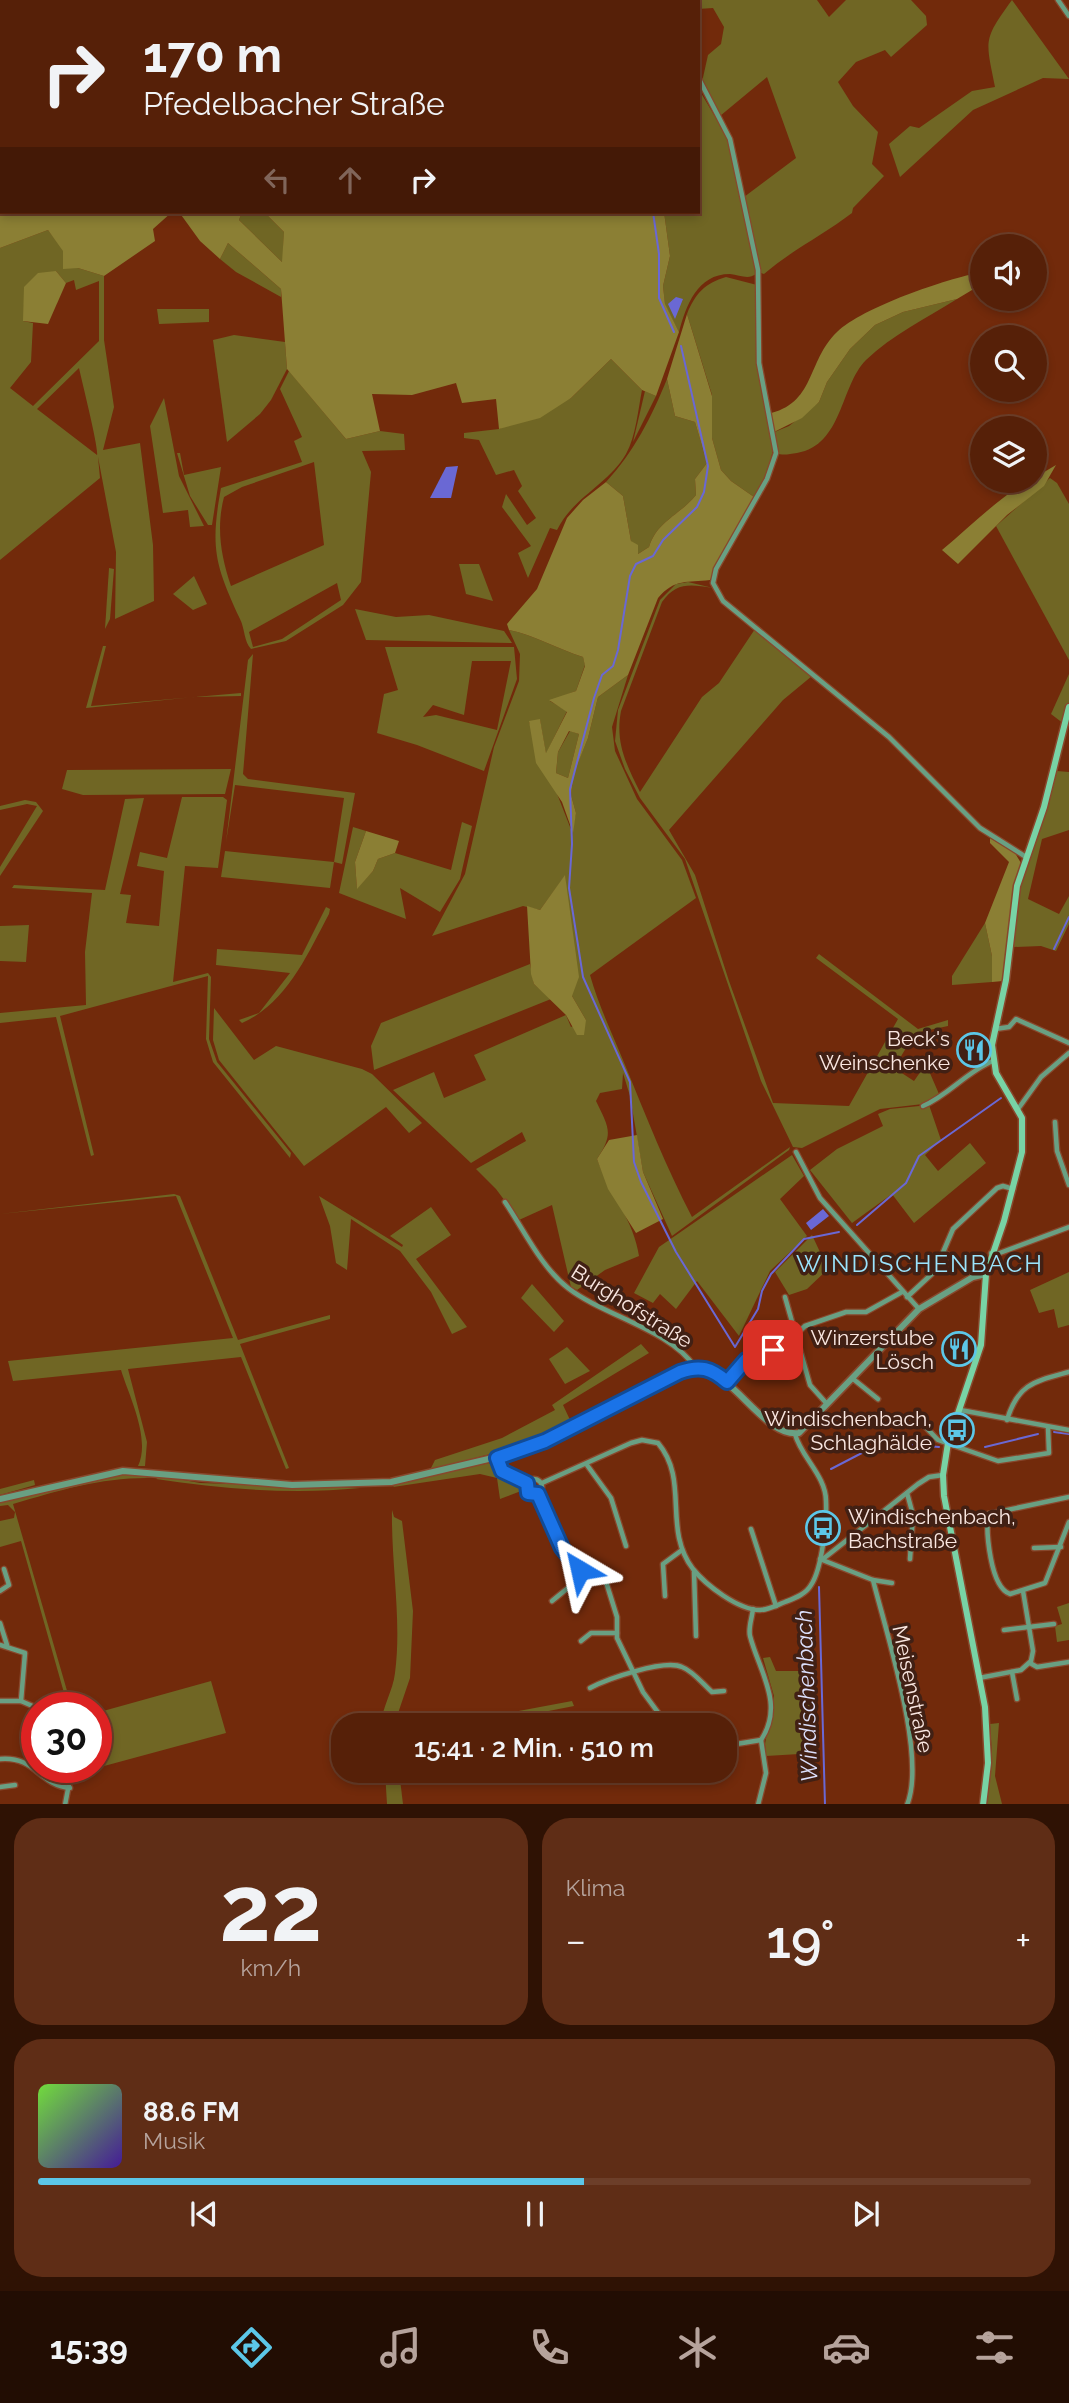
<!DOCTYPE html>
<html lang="de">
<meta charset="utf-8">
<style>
body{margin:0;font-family:Raleway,sans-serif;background:#5f2d16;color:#f1f3f6;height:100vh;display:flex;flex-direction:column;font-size:26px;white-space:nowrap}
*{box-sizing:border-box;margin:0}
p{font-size:23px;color:#b6a39c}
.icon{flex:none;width:38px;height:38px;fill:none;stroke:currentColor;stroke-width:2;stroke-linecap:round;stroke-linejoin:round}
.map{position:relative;height:1804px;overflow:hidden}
.side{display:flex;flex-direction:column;gap:14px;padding:14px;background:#2f1204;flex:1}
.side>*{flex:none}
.guide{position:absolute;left:0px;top:0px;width:700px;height:214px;box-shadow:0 4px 10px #0003,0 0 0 2px #6c3e29;background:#562008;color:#f1f3f6;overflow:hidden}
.controls{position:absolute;left:970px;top:234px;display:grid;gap:14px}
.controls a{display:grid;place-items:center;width:77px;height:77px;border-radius:50%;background:#562008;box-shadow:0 4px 10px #0003,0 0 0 2px #6c3e29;font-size:35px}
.speed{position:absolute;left:21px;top:1692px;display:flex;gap:14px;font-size:35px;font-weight:700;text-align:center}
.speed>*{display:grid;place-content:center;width:91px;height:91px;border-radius:50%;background:#562008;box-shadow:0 4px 10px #0003,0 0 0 2px #6c3e29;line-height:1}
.speed .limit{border:10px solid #d22;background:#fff;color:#111}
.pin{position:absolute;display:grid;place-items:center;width:60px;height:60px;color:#fff;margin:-30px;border-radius:14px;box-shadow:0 4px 10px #0006}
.me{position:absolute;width:77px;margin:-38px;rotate:324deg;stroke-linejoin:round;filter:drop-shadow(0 0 5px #0008)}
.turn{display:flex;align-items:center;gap:24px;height:147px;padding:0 28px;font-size:32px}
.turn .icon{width:91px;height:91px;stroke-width:2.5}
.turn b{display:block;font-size:49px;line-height:60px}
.lanes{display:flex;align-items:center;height:66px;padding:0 28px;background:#0003;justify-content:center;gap:35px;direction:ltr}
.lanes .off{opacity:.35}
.big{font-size:52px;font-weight:600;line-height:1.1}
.side .tile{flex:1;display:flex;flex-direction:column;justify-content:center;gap:10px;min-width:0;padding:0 24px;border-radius:28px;background:#5f2d16}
.side .dial{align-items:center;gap:0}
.dial b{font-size:91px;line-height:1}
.song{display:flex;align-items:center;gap:21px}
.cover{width:84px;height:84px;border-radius:10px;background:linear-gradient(135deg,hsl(100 70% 55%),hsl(260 70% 35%))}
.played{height:7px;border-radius:4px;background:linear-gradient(90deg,#5cc7e8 55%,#6c3e29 55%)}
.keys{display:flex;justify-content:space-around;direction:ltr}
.heat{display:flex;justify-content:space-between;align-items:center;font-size:38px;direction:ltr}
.side .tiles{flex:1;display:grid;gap:14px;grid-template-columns:1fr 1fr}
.tile:last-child{grid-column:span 2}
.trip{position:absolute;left:331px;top:1713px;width:406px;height:70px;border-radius:28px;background:#562008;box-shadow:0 4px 10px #0003,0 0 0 2px #6c3e29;font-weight:600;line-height:70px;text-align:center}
.tab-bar{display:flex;height:112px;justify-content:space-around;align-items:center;background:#220d03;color:#b6a39c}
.tab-bar .icon{width:49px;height:49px}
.tab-bar .on{color:#5cc7e8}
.tab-bar b{font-size:32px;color:#f1f3f6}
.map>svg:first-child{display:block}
.green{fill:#706624;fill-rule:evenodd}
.forest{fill:#8b7f34;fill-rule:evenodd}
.water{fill:#6a68d4}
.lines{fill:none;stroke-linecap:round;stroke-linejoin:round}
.stream{stroke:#6a68d4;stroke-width:2}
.minor-casing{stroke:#88482d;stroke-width:7}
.tertiary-casing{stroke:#88482d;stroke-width:9}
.secondary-casing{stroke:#88482d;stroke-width:9}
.minor{stroke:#69a083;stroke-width:4.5}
.tertiary{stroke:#69a083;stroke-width:6}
.secondary{stroke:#78d3a5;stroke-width:6}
.route-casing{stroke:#114b97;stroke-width:18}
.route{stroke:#1a73e8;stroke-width:12}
.labels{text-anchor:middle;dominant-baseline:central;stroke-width:7;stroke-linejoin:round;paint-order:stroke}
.poi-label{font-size:21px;fill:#fae7e1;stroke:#412014;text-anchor:end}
.street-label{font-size:21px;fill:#fae7e1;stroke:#412014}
.water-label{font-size:23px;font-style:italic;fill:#dcdffb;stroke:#412014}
.quarter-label{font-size:24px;letter-spacing:2px;fill:#9be4fd;stroke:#412014}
</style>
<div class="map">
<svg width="1069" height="1805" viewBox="0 0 1069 1805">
<rect width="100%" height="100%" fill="#722a0b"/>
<g class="green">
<path d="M674 0H817L829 17 846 0H911L926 16 927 25 891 57 885 50 856 62 838 82 853 106 878 132 872 164 884 176 853 208 852 213C823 235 792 250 764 274L761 273 744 197 796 158 767 77 720 116 702 82 708 55 721 44 724 27 713 8 698 9V2Z"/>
<path d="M1012 0 1069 79 1043 78 973 110 900 177 889 144 910 126 919 128 972 91 995 87C986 40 982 41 1012 0Z"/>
<path d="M698 88 729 140 756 274C748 280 740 275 730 274 697 274 686 306 679 332L665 305 663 286 670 256 664 212H698Z"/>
<path d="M242 212H264L284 232 283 263 239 220Z"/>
<path d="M48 230 78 268 104 276V340L114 407 103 450 140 443 153 545 154 601 115 619 116 552 98 457 100 478 0 560V248ZM56 271 66 283 74 280 76 290 99 281V341L33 406 10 388 31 362 33 323 23 321ZM79 368C82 382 99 449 97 455L37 409Z"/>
<path d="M228 243 281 289V297L236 272 220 259Z"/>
<path d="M726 277 757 285V350L761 390 773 450 766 478 754 497 731 481 721 470 712 438V395L687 314C695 294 705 283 726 277Z"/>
<path d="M957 299C927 318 892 335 866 360 840 386 843 445 797 453 789 454 783 456 776 453L772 433 789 426 819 402 827 382 850 349 875 325 903 312Z"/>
<path d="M157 309H209V322L159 324Z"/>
<path d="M234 335 285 342 287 369 271 400 260 414 227 442 213 340Z"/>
<path d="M611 359 642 390C638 410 636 436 626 454 608 485 573 497 557 530L550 528 528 578 518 553 531 546 502 507 506 494 527 525 536 518 518 491 522 486 514 470 496 475 479 440 464 438V433L499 429 571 398Z"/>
<path d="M289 371 346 439 380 431 404 434 405 450 362 451 371 472 361 582 343 605 286 641 251 649C244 642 245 629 240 619 215 565 210 548 221 488L302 462 294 441 302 437 280 389ZM314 462 324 545 231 586C221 556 216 528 224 497L242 487ZM337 583 341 600 282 639 253 647 249 632Z"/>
<path d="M667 379 675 416 695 422 707 463 695 479 696 495C680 515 657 521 649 547L638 554 631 541 623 496 606 482C634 452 652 416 667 379Z"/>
<path d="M645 391 656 396 633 442Z"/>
<path d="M164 398 179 476 204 526 190 527 188 510 163 513 150 426Z"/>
<path d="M177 453H180L184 475 221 467 212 525H208L190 496Z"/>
<path d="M1050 478 1057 483 1069 504V660L996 526Z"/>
<path d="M459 564H479L493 601 466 594Z"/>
<path d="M109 568 114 569 110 619 105 629Z"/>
<path d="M194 576 207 604 193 610 173 594Z"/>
<path d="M688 582 713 588C690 584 676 582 662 602L621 711C615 742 626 764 640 792L702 697 719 683 755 629 812 676 783 700 669 830 695 875 729 981 773 1103 849 1106 898 1019 816 958 819 954 918 1029 948 1020V1026L915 1033 894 1068 914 1081 926 1064 939 1094 923 1104 880 1109 802 1148 793 1147 761 1081 685 859 640 798 625 769 615 741 618 710 660 600 676 584Z"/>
<path d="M355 609 396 617 429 615 504 631 512 643 366 640Z"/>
<path d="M509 630C535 635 557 649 583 657L585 665 576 691 550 701 567 711 546 754 540 720 529 722 572 832 576 813 571 795 574 772 588 738 598 697 628 675 612 727 615 751 637 799 682 860 696 898 590 975C599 1007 613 1035 625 1065 646 1116 666 1167 692 1217L790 1147 789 1150 672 1236 643 1172 630 1096 623 1073 622 1089 600 1093 596 1101C609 1128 614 1133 597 1159 610 1193 634 1221 639 1256L605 1270 577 1290 571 1287 552 1205 519 1220 496 1189 476 1169 526 1141 522 1132 471 1163 393 1090 434 1072 444 1098 486 1080 474 1055 566 1015 571 1027 586 1020 572 996 565 876 540 910 523 906 432 936 465 874 494 747 519 681 520 654Z"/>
<path d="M103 646H106L91 706 241 693V696L194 697 86 708Z"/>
<path d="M385 647H514L517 679 484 771 417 745 377 733 384 694 398 690ZM472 661H511L497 730 436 715 423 717 433 705 464 715Z"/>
<path d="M253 654 243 774 248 779 355 793 342 864 334 862 330 888 221 877 225 851 334 862 344 798 235 785 226 842 248 660Z"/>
<path d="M1069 674V707L1064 724 1051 714Z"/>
<path d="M570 731 579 734 568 778 556 773 558 752Z"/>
<path d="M231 769 225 794 83 795 62 789 67 770Z"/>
<path d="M1057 771 1069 772V830L1042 839 1028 899 1059 914 1069 896V924L1056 951 1041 946 1013 947 1021 886Z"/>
<path d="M182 797H223L227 800 218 868 185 866 173 982 208 973 211 977 209 1039 217 1062 291 1153 290 1158 213 1062 206 1039 208 976 60 1016 94 1155 91 1156 56 1017 0 1023V1013L86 1005 85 952 92 893 12 888 14 885 105 890 125 799 144 798 120 894 131 895 126 923 159 926 164 871 137 866 140 852 167 858Z"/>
<path d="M25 800 36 802 43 811 0 876V867L37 806 27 804 0 810V806Z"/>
<path d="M462 822 472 826 460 879 440 912 400 888 406 919 339 893 353 827 366 831 355 862 357 888 373 871 378 859 395 853 451 870Z"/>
<path d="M326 907 330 909 329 914C307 955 287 1003 242 1023L239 1020 259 1013 290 973 216 965 217 949 302 955Z"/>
<path d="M985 923 992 956V982L952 985V976Z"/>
<path d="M29 925 26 962 0 961V926Z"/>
<path d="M530 964 534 984 551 999 374 1070 371 1046 381 1023Z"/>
<path d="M214 1008 254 1060 276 1046 362 1069 372 1074 422 1123 409 1133 386 1107 304 1166 219 1060 213 1040Z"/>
<path d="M929 1105 941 1140 925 1155 938 1171 970 1143 986 1163 914 1223 892 1194 852 1223 810 1170 837 1149 883 1126 878 1114 890 1109Z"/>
<path d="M792 1155 804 1176 780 1199 807 1236 770 1271 739 1336 697 1281 676 1309 660 1294 653 1303 634 1293 659 1247Z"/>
<path d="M174 1194 180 1196 238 1340 330 1315V1319L240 1344 289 1468 286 1469 241 1357 128 1369 147 1442 145 1466H138C151 1439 129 1396 121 1370L13 1381 8 1361 233 1338 176 1196 0 1214Z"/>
<path d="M319 1196 402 1247 403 1245 390 1236 431 1207 451 1235 416 1259 467 1327 452 1334 431 1292 400 1251 351 1219 347 1270 336 1263 330 1226Z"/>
<path d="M812 1235 828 1269 807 1289 789 1295 775 1272Z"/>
<path d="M1069 1272V1325L1058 1328 1054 1309 1039 1313 1030 1290Z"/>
<path d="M532 1284 564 1321 554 1332 521 1298Z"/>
<path d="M641 1344 649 1353 563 1405 571 1422 524 1445 430 1470 435 1460 502 1438 555 1410 552 1405Z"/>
<path d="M567 1347 590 1371 565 1384 549 1359Z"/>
<path d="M489 1463 499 1473 521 1483V1491L500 1499 497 1478 480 1474 393 1487 397 1483Z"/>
<path d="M125 1474 152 1478C103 1477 60 1490 13 1504L72 1708H51L49 1706 68 1707 21 1541 0 1547V1521L14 1518 15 1512 8 1505 0 1506V1502L104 1476Z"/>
<path d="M161 1476 200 1483 360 1488C293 1495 223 1489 156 1479Z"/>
<path d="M34 1480 35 1485 0 1495V1489Z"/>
<path d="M392 1510 394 1517 402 1521 413 1611 410 1678 394 1725H381C382 1707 393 1691 395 1673 402 1620 391 1564 392 1510Z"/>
<path d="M1069 1603V1640L1057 1642 1055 1626 1062 1624 1057 1607Z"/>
<path d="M770 1657 776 1671H814L816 1753 766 1756 765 1744 774 1696 763 1658Z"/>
<path d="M211 1681 226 1733 82 1772 81 1768H96V1713Z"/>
<path d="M572 1701 574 1706 477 1725H445Z"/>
<path d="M999 1723 995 1776 1002 1804H987L992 1754 990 1724Z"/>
<path d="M385 1771H399L403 1804H387Z"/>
</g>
<g class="forest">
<path d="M0 0H592L593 2H2V212H172L153 229 155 241 104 276 78 268 63 269V251L48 230 0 248Z"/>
<path d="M179 212H242L239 220 282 262 284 232 264 212H664L670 256 663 286 665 304 679 332 656 396 642 390 611 359 571 398 540 418 499 429 496 399 462 403 456 383 412 395 372 394 380 431 346 439 287 369 281 289 228 243 220 259 200 241Z"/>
<path d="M56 271 66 283 48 324 23 321 24 287 38 273Z"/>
<path d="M982 272V284L957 299 903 312 875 325 850 349 827 382 819 402 802 418 772 433 767 414C816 404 806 362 837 332 863 307 946 279 982 272Z"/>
<path d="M687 314 712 396V438L721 470 731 481 754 497 710 580C687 583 675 578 658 598L628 675 598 697 588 738 574 773 571 795 576 813 573 833 562 802 536 763 529 721 540 719 546 753 567 712 549 700 576 691 585 666 583 657C557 649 535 635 509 630L507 624 537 589 567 518 583 500 606 482 623 496 631 541 638 545V554L649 547C657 521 680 515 696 495L695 479 707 463 695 422 675 416 667 379ZM569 731 579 734 568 778 556 773 558 752Z"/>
<path d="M1056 465 1044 486 1007 515 958 564 942 550C971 526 996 500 1028 481H1034V478Z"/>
<path d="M366 831 399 841 395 853 378 859 373 871 357 889 355 862Z"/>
<path d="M990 838 1015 853 1021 863 1014 886 1003 981 992 982V956L985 923 1009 862 990 843Z"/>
<path d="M565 875 579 977 572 996 586 1020 584 1035H577L566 1015 534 984 531 974 527 906 540 910Z"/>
<path d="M637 1135 643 1172 663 1219 636 1233 608 1189 597 1159 609 1140Z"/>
</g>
<g class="water">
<path d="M676 297 683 299 675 319 668 304Z"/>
<path d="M458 466 451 498H430L446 467Z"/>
<path d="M823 1209 829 1216 811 1230 806 1223Z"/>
</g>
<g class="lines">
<g class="stream">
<path d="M653 212 659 254V298L674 332"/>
<path d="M681 346 708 466 704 492 697 507 663 540 653 556 636 564 630 576 618 650 613 666 602 675 594 698 570 789 572 844 569 888 583 977 630 1082 634 1162 641 1182 676 1252 735 1347 758 1309 762 1291 771 1274 804 1239 839 1232"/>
<path d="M1054 949 1069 917"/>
<path d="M857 1225 906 1183 919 1156 1001 1098"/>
<path d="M1054 1432 1069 1434"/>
<path d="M985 1447 1038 1434"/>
<path d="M831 1469 883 1442 939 1447"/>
<path d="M819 1587 825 1805"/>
</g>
<g class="minor-casing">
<g id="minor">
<path d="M673 0 674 2"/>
<path d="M1058 0 1069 16"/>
<path d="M698 77 730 139 758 270 759 363 776 453 767 479 716 569 713 583 723 601 889 737 980 828 1026 857"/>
<path d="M995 1029 1009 1027 1016 1019 1069 1043"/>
<path d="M923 1106C949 1095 966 1072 993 1061"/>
<path d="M1018 1109 1041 1077 1069 1053"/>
<path d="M1055 1122 1057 1151 1069 1185"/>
<path d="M796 1152 820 1198 919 1309"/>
<path d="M505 1202C524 1230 541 1267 568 1288 604 1316 669 1329 695 1367"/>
<path d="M945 1253 977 1275"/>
<path d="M991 1253 997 1254 1069 1227"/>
<path d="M785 1297 810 1385 827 1404"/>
<path d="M907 1297 935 1271 953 1229 997 1188 1003 1186 1013 1189"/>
<path d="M852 1378 878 1399"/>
<path d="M727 1382 746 1360 786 1344 805 1326 846 1312H866L902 1292"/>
<path d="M960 1410 1069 1430"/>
<path d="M916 1417 938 1440 998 1461 1049 1453 1048 1427"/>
<path d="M1007 1420C1018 1383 1036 1381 1069 1372"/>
<path d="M497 1458 502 1471 526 1483"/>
<path d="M587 1465 611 1498 626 1546"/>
<circle cx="534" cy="1487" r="8"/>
<path d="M542 1483 631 1443 642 1440 658 1443C690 1481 662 1528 693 1569 706 1585 738 1610 760 1610 768 1610 777 1605 785 1602 795 1598 806 1594 811 1585 822 1569 827 1521 826 1501 826 1476 801 1457 795 1434"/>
<path d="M907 1493 913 1515 910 1559"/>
<path d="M538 1494C548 1522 562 1554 585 1574L602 1569 617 1617V1638L643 1692 668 1726"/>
<path d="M1069 1497 988 1514C986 1532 990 1587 1010 1594L1045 1583 1069 1522"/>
<path d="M751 1529 776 1606"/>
<path d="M1034 1548 1061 1547"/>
<path d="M820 1559 873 1580C886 1632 927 1757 907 1805"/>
<path d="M823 1559 918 1484 929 1477 943 1475"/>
<path d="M694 1572 696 1636"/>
<path d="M873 1580 892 1583"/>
<path d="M0 1591 9 1585 4 1569"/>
<path d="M665 1596 663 1564 682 1550"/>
<path d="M552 1601 585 1574"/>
<path d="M753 1609C752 1618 748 1628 750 1636 759 1671 785 1704 761 1740L766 1773 758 1805"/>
<path d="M0 1623 7 1645"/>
<path d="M1004 1630 1054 1624"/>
<path d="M581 1641 591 1633H617"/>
<path d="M0 1645 25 1653 21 1701"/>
<path d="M1030 1663 1037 1667 1069 1662"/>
<path d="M1012 1672 1017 1699"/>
<path d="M979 1678 1021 1670 1031 1661 1033 1651 1023 1591"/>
<path d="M590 1688C607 1679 664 1659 682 1667 693 1671 703 1684 712 1692L724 1691"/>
<path d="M0 1701H21L37 1708"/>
<path d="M724 1746 761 1740"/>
<path d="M0 1759C37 1756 38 1785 70 1788"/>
<path d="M0 1787 15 1785"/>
<path d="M65 1805 72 1768"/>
</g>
</g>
<g class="tertiary-casing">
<path id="tertiary" d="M0 1499 123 1471 292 1485 391 1482 522 1451 651 1385 695 1367C735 1372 764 1438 799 1433L919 1309 973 1277 986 1274"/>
</g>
<g class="secondary-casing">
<path id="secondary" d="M983 1805 988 1763 985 1707 944 1496 943 1475 948 1443 981 1345 986 1274 1004 1221 1022 1152V1118L996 1073 992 1045 1006 980 1017 886 1044 807 1069 707"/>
</g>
<use href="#minor" class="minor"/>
<use href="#tertiary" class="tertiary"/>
<use href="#secondary" class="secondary"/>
</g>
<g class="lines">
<g class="route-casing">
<path id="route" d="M580 1570 562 1548 538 1494 528 1493 527 1483 502 1471 497 1458 545 1441 680 1372C700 1365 711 1368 727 1382L746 1360 773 1350"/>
</g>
<use href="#route" class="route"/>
</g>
<defs>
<g id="restaurant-ring" transform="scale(1.75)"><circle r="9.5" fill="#412014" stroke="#5cc7e8" stroke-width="1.5"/><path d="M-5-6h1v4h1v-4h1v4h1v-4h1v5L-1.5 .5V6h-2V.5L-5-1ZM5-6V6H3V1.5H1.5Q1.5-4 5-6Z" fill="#5cc7e8"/></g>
<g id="bus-ring" transform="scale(1.75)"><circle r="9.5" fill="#412014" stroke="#5cc7e8" stroke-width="1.5"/><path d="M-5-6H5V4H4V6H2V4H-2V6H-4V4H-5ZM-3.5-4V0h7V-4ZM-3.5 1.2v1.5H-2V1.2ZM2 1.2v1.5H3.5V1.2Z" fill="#5cc7e8"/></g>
</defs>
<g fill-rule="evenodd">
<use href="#restaurant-ring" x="974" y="1050"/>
<use href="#restaurant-ring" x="959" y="1349"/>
<use href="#bus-ring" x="957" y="1430"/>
<use href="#bus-ring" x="823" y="1528"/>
</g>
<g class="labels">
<g class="poi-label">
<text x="950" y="1038">Beck's<tspan x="950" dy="24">Weinschenke</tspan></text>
<text x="934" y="1337">Winzerstube<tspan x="934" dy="24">Lösch</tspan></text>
<text x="932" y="1418">Windischenbach,<tspan x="932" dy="24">Schlaghälde</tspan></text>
<text x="848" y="1516" text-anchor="start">Windischenbach,<tspan x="848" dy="24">Bachstraße</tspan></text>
</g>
<g class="street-label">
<text transform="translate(632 1306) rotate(32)">Burghofstraße</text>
<text transform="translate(913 1689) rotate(78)">Meisenstraße</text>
</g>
<g class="water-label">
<text transform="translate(806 1696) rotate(-92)">Windischenbach</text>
</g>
<g class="quarter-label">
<text x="920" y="1263">WINDISCHENBACH</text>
</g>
</g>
</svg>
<div class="controls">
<a><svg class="icon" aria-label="sound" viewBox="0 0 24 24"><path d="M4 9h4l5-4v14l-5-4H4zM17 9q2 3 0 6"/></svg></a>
<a><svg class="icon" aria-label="search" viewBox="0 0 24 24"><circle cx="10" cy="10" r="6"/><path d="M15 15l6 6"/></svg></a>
<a><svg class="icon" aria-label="layers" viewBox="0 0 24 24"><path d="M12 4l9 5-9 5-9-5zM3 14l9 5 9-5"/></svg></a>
</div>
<div class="speed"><div class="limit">30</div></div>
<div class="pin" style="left:773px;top:1350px;background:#d93025"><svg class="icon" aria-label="arrive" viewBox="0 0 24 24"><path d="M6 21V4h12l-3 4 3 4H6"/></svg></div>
<svg class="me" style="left:580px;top:1570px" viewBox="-20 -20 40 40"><path d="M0-17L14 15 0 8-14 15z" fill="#1a73e8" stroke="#fff" stroke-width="4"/></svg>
<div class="trip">15:41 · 2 Min. · 510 m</div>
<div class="guide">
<div class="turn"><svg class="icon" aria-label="right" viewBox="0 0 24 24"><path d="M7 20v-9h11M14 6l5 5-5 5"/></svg><div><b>170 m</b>Pfedelbacher Straße</div></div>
<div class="lanes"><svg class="icon off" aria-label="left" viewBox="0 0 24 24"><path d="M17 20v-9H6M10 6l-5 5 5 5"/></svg><svg class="icon off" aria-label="ahead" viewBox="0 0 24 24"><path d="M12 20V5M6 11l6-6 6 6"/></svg><svg class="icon" aria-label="right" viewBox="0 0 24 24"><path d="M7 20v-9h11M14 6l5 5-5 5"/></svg></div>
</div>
</div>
<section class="side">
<div class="tiles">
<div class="tile dial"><b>22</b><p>km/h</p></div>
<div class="tile"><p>Klima</p>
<div class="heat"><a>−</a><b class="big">19°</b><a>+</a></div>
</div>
<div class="tile">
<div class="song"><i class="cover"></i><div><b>88.6 FM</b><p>Musik</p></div></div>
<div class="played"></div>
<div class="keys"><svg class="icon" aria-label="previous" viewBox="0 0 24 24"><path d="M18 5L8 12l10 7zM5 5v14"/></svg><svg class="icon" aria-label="pause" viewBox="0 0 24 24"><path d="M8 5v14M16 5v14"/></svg><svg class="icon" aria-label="next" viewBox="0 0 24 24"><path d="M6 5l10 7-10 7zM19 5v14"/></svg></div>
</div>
</div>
</section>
<nav class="tab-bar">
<b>15:39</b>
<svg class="icon on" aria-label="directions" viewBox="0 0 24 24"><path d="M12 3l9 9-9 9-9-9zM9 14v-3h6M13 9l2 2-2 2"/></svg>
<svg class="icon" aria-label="music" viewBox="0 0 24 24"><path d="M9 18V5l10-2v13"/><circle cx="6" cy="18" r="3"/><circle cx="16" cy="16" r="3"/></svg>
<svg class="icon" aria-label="phone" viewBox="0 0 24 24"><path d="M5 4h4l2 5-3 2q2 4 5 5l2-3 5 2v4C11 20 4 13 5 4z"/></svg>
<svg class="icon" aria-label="climate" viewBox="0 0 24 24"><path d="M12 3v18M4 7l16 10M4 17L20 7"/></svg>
<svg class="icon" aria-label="car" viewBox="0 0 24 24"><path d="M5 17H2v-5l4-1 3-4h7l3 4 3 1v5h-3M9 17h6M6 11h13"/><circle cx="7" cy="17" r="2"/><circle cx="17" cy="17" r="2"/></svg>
<svg class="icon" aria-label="filters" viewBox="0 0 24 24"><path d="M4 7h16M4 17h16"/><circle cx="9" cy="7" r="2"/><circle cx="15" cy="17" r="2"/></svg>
</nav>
